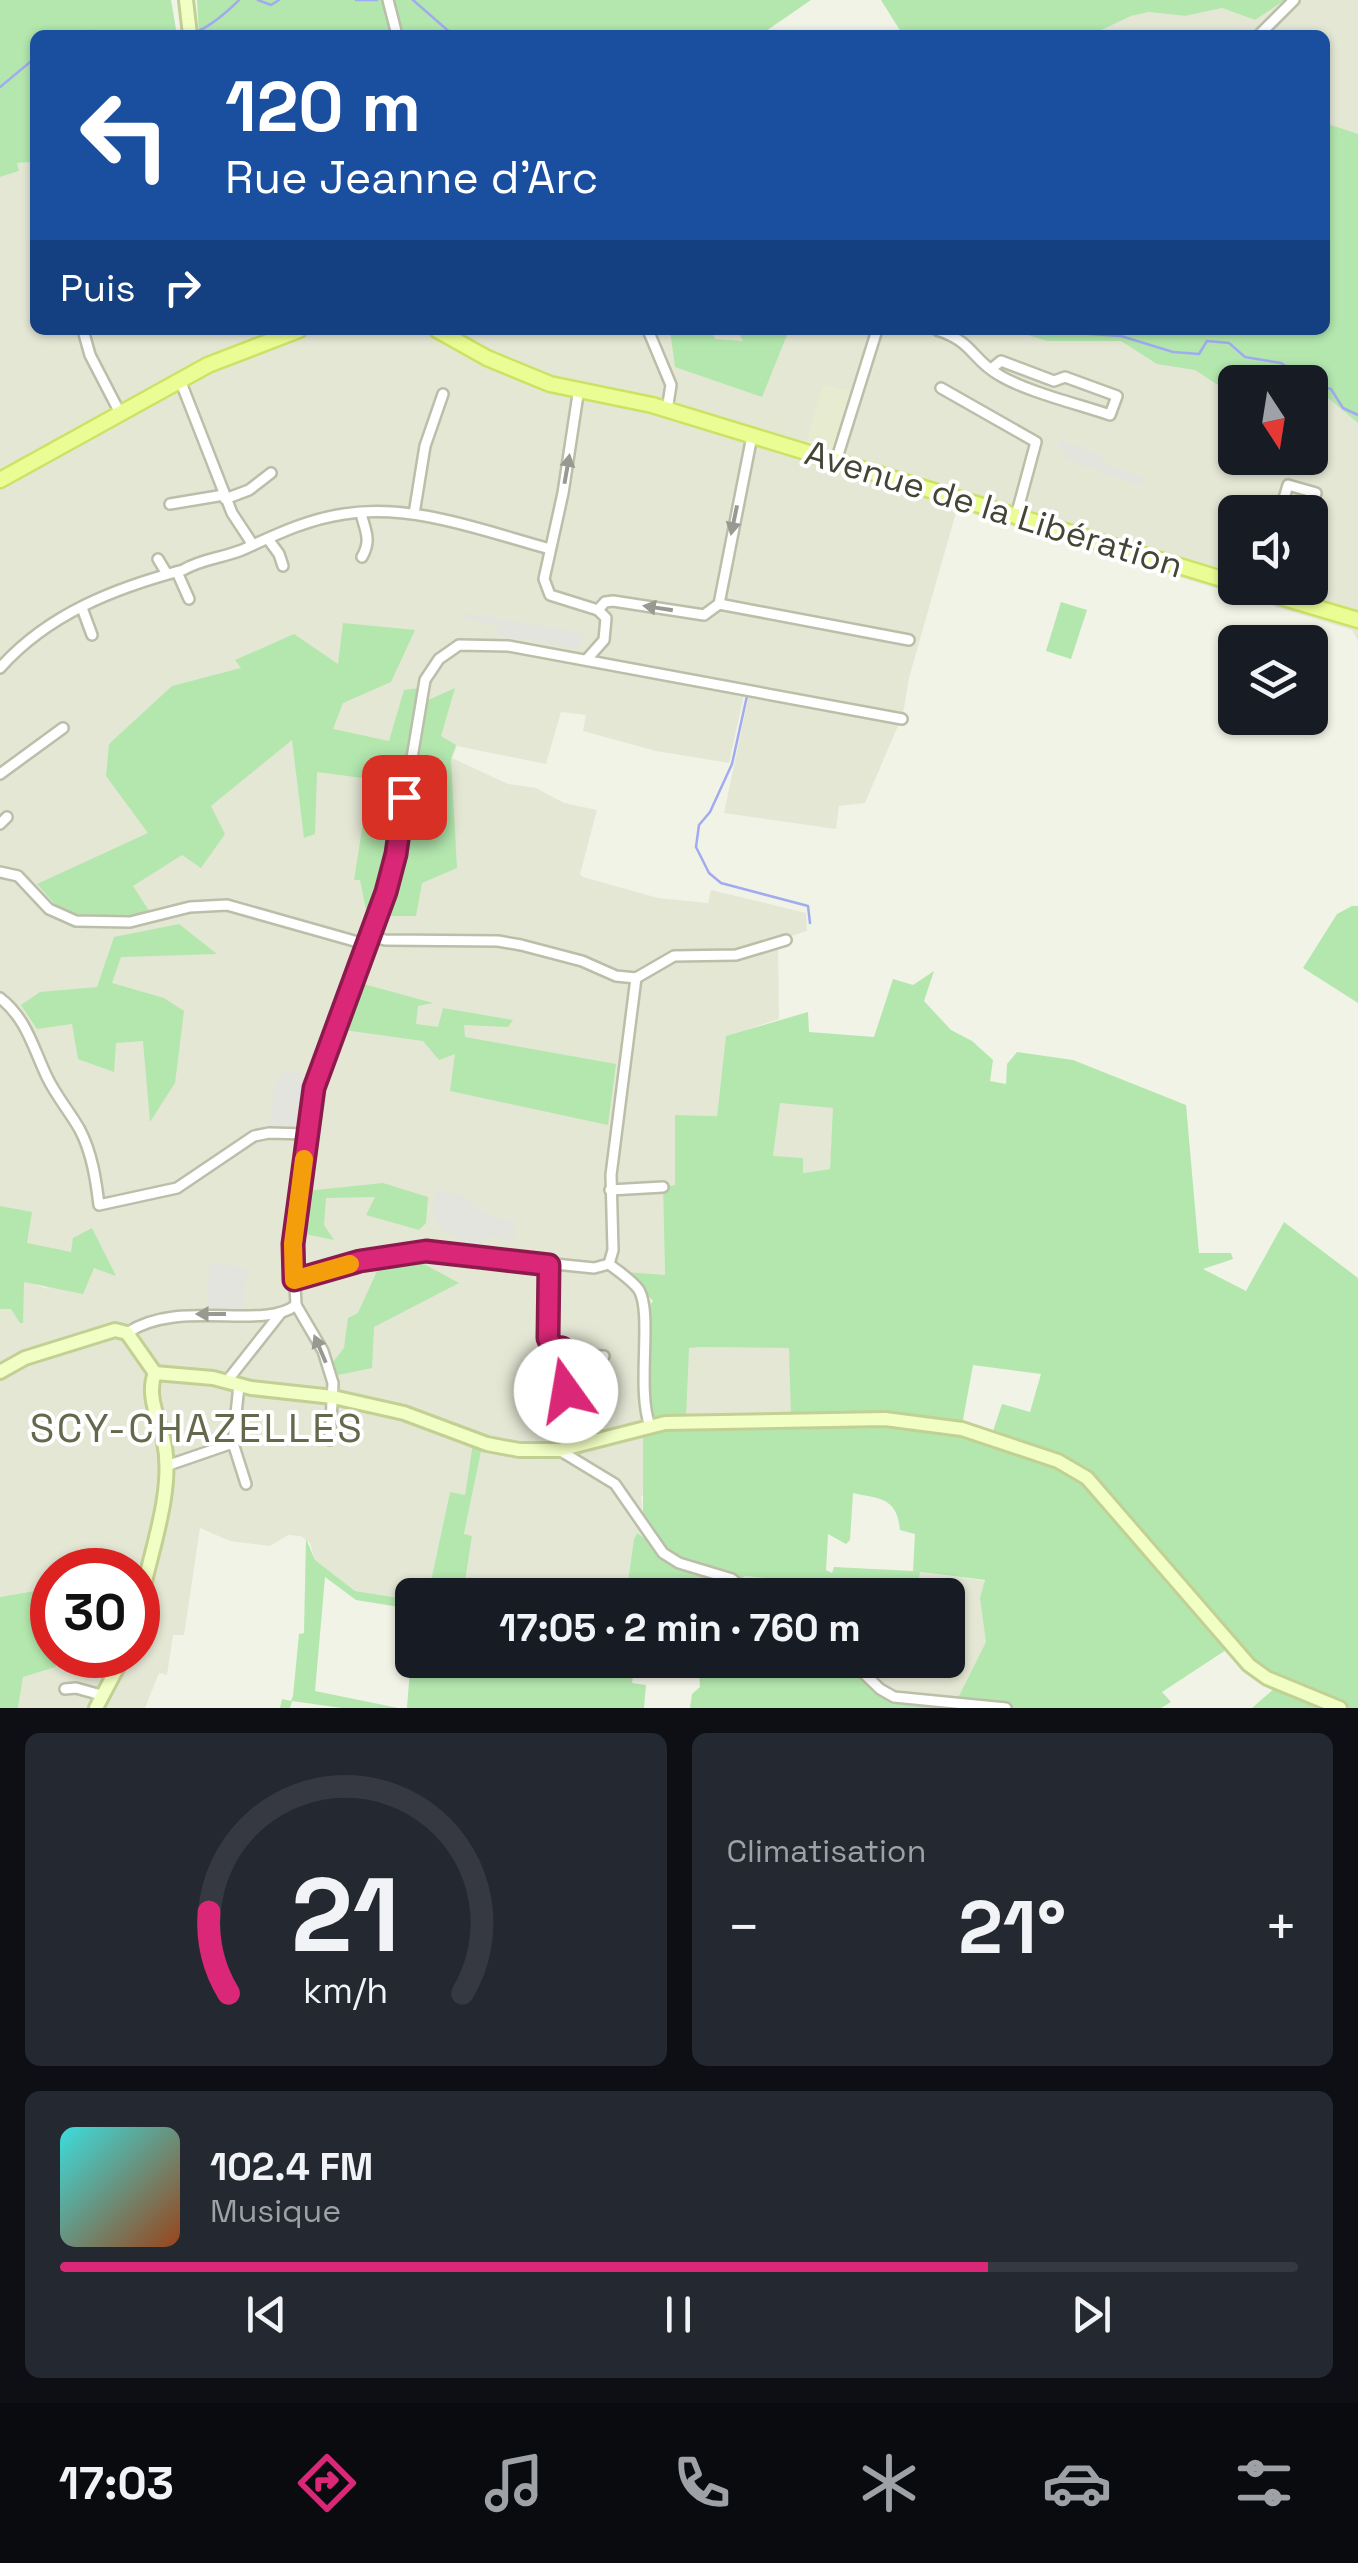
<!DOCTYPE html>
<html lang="fr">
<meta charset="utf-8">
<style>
body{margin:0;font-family:"Space Grotesk",sans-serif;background:#242831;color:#f1f3f6;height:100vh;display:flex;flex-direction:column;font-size:38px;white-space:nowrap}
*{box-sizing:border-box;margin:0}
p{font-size:32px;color:#9ea1a6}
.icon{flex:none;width:55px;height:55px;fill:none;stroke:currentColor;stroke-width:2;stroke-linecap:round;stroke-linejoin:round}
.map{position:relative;height:1708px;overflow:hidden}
.details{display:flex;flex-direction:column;gap:25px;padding:25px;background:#0d0f14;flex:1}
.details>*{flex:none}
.guide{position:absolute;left:30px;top:30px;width:1300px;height:305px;border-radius:15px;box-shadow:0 2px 8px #0004;background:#1a4fa0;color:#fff;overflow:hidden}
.needle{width:65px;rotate:168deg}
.buttons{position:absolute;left:1218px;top:365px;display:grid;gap:20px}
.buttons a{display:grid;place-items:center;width:110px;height:110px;border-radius:15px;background:#171b24;box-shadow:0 2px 8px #0004;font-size:50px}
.speed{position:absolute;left:30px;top:1548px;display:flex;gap:20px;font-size:50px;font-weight:700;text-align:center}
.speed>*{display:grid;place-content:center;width:130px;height:130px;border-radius:50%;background:#171b24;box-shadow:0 2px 8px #0004;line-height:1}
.speed .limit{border:15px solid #d22;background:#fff;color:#111}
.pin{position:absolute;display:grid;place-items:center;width:85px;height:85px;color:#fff;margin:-42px;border-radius:20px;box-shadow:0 5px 15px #0006}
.me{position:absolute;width:110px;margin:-55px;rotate:347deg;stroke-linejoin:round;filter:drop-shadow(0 0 8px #0008)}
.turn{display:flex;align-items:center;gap:35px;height:210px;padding:0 30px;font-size:45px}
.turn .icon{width:130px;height:130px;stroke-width:2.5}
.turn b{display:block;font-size:70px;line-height:85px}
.then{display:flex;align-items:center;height:95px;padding:0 30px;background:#0003;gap:20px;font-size:38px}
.big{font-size:75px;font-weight:600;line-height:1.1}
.details .tile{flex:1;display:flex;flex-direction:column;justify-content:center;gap:15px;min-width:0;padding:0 35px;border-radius:15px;background:#242831}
.details .dial{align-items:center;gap:0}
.dial svg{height:260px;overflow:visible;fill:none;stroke:#363941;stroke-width:7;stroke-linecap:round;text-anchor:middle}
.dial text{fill:#f1f3f6;stroke:none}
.song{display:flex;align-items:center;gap:30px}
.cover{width:120px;height:120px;border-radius:15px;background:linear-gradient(135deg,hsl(180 70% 55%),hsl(20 70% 35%))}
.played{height:10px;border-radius:5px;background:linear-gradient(90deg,#db2777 75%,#363941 75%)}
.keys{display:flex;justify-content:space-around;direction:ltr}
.heat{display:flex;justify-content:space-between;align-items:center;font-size:55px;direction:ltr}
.details .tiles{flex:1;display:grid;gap:25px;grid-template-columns:1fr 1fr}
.tile:last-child{grid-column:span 2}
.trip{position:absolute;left:395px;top:1578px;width:570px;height:100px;border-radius:15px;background:#171b24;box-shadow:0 2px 8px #0004;font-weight:600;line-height:100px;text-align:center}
.menu{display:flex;height:160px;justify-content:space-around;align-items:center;background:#090b0e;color:#9ea1a6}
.menu .icon{width:70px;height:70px}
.menu .current{color:#db2777}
.menu b{font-size:45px;color:#f1f3f6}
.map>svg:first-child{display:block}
.residential{fill:#e4e7d4;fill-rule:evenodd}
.education{fill:#e7ecd0}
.green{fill:#b3e7ae;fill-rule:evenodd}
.parking{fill:#e3e4de}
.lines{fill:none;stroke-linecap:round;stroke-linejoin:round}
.stream{stroke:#a2abef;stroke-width:2.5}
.street-casing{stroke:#bbbea8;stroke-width:14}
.secondary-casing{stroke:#c3d094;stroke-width:18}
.primary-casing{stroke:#cde264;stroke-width:19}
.street{stroke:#fff;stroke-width:9}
.secondary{stroke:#f1fec4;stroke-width:12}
.primary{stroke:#eafd94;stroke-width:14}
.oneway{fill:#989990}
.route-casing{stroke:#8e194d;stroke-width:25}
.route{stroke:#db2777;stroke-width:18}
.slow{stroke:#f59e0b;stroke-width:18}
.labels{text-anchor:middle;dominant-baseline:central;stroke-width:8;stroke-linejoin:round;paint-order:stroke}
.street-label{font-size:35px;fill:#444535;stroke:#fff}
.quarter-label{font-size:40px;letter-spacing:2.5px;fill:#66684c;stroke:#fff}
</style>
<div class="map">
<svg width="1358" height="1708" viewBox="0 0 1358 1708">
<rect width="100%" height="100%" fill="#f1f3e6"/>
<g class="residential">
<path d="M1285 0H1358V641L1352 630 957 509 909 678 903 714 865 803 839 806 836 829 724 813 749 695 744 694 729 763 656 751 583 731 586 715 561 712 546 764 457 746 452 758 508 784 536 788 564 803 597 810 580 874 583 877 658 898 708 903 711 890 806 913 807 931 778 940 779 1019 726 1037 717 1116 676 1115 675 1185 663 1187 665 1276 627 1273 689 1347 790 1348 791 1416 641 1496 643 1515 653 1535 646 1539 637 1533 634 1539 626 1595H463L472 1536 464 1535 482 1447 473 1444 465 1495 450 1492 428 1595H412V1600L355 1591 315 1560 310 1543 301 1536 288 1535 270 1546 230 1541 200 1528 184 1635H173L167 1675 159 1673 145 1708H18L23 1677 56 1667 53 1655H79L104 1661 107 1669 117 1655H138V1570H52V1638L47 1636 40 1590 0 1597V1272L48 1289 0 1237V177L19 171 17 163 35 162V330H1325V35H1091L1131 16 1149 12 1185 16 1222 8 1255 20ZM1235 382H1310V458H1235ZM1235 512H1310V588H1235Z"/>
<path d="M780 1102 834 1108 830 1169 802 1173 773 1156Z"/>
<path d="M919 1572 986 1581 994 1701 903 1693 888 1688 844 1660H948V1595H916Z"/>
<path d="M745 1576 777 1578 856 1587 855 1595H747L738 1586Z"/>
</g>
<path class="education" d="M824 384 851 392 833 450 806 442Z"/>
<g class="green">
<path d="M0 0H171L177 35H35V162L17 163 19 171 0 177Z"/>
<path d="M197 0H811L760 35H199Z"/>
<path d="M881 0H1285L1255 20 1222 8 1185 16 1149 12 1131 16 1091 35 1038 31 1023 35H889L901 32Z"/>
<path d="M1325 123 1358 134V423L1321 392 1310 400V382H1235V396L1195 370 1157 364 1121 341H1047L1015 331 1325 330Z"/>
<path d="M670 330H708L716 339 743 341 737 330H789L762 397 675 367Z"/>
<path d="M1061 602 1087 610 1071 659 1046 651Z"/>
<path d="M343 623 415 630 391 682 343 703 333 729 389 741 404 690 420 688 392 852 372 915 366 910 360 880H354L370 779 317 772 315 834 304 838 292 740 211 806 225 834 201 868 182 855 133 886 152 915 102 918 61 911 37 884 148 833 106 776 109 744 172 686 241 668 235 660 294 634 338 664Z"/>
<path d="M455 688 441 736 456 745 451 759 457 868 422 883 416 916H387L426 701Z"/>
<path d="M1352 906H1358V1003L1303 968 1337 914Z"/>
<path d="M179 924 217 954 121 957 112 983 164 998 184 1011 175 1083 150 1122 143 1041 116 1043 114 1072 78 1059 72 1024 37 1029 21 1005 40 992 97 987 114 937Z"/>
<path d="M934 971 924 1001 951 1030 972 1041 993 1060 990 1081 1006 1084 1007 1064 1017 1052 1073 1060 1186 1105 1199 1253H1231L1233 1259 1203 1269 1246 1291 1284 1222 1358 1278V1708H1252L1275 1688 1245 1668 1226 1650 1162 1692 1171 1702 1161 1708H690L692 1694 700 1687 698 1660H844L888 1688 904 1693 958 1698 986 1642 980 1598 985 1580 920 1572 916 1595H855L856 1586 745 1576 739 1583 747 1595H626L634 1539 637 1533 646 1539 653 1535 643 1515V1431L791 1416 789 1348 699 1347 689 1348 686 1417H646L643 1316 653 1301 625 1272 665 1275 663 1187 675 1185V1115L717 1116 726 1036 808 1012 809 1032 874 1037 893 979 913 985ZM780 1103 833 1108 830 1169 803 1173V1158L773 1156ZM973 1365 1041 1374 1030 1412 1002 1404 992 1434 962 1425ZM853 1493C880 1499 897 1497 900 1530L915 1534 913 1571 834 1567 832 1573 826 1570 828 1534 846 1544 850 1540Z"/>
<path d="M360 983 433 1003 418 1006 416 1024 438 1027 443 1008 513 1020 508 1027 464 1025 465 1037 616 1064 608 1125 450 1091 455 1054 439 1060 423 1041 344 1030Z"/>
<path d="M383 1183 428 1197 426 1223 419 1230 366 1215 375 1197 326 1198 324 1225 334 1240 300 1233 306 1191Z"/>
<path d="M0 1206 32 1212 27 1243 71 1252 73 1238 92 1228 116 1276 94 1268 83 1294 24 1282 23 1323H20L11 1309H0Z"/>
<path d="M422 1263 459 1283 374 1327 372 1368 338 1375 333 1362 344 1348 348 1318 358 1313 378 1269Z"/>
<path d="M473 1443 482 1447 464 1534 472 1536 463 1595H428L450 1492 465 1495Z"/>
<path d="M306 1539 315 1560 355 1591 412 1600V1609L356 1600 325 1577 315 1691 398 1708H342L292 1701 290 1708H280L282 1699 291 1701 293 1696 299 1634 304 1633Z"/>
<path d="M40 1590 47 1636 52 1638 56 1667 23 1677 18 1708H0V1597Z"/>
<path d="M412 1643V1660H635L632 1683 646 1685 644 1708H407Z"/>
</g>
<g class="parking">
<path d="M1061 440 1105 457 1104 464 1145 478 1142 486 1064 459 1067 451 1058 447Z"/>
<path d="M466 613 583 633 580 649 497 635 498 626 462 619Z"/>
<path d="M287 1070 300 1074 305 1085 300 1126 269 1129 276 1079Z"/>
<path d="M435 1189 463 1195 490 1217 515 1220 514 1240 487 1237 480 1246 467 1243 445 1231 433 1218Z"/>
<path d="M209 1262 248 1268 242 1310 208 1308Z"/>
</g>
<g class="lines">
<g class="stream">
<path d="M258 0 271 5 279 0"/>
<path d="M356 0H377"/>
<path d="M413 0 453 35"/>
<path d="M194 33C211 26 226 13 239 0"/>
<path d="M62 35C85 29 105 31 128 34 147 36 167 33 186 35"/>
<path d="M0 87 35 58"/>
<path d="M1030 330 1121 336 1173 352 1199 354 1207 341 1229 343 1245 357 1281 363 1309 382"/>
<path d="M1312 384 1331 389 1343 408 1358 415"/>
<path d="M747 696 732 764 710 812 699 825 696 847 709 873 721 883 808 906 810 923"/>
</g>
<g class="street-casing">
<g id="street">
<path d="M388 0 397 35"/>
<path d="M1259 35 1294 0"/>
<path d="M83 330 90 355 120 413"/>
<path d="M648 330 671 385 667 410"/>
<path d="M937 330C974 342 971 359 999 375 1027 392 1078 404 1110 415L1117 396 1065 377 1054 381 1001 361 991 369"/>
<path d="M180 380 232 513 253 545"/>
<path d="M579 388 563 493 544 579 550 595 598 610 606 618 604 640 588 658"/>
<path d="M941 388 1036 442 1016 516"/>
<path d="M836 461 877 330"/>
<path d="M225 499 249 490 271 473"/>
<path d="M170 504 224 495"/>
<path d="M1280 512 1288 485 1316 493 1310 516"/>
<path d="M361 513C365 531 372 539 362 557"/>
<path d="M414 514 425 446 443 394"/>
<path d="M268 539 279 554 283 566"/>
<path d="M158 559 167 574"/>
<path d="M177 572 189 599"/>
<path d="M719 604 909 640"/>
<path d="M719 604 752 436"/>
<path d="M82 608 92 635"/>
<path d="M598 610 605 602 613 601 704 615 719 604"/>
<path d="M0 668C48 614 115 588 183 570 201 559 222 558 242 550 275 535 308 519 344 514 414 503 483 531 550 549"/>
<path d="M0 774 63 728"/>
<path d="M0 824 7 817"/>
<path d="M0 872 18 876 49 909 76 921 130 922 190 907 227 905 365 944"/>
<path d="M370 936 385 940 498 941 521 945 582 961 616 976 636 978"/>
<path d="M636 978 674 956 736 955 786 940"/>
<path d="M0 998C27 1019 33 1048 47 1077 56 1096 70 1112 80 1130 92 1153 96 1180 99 1205L177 1188 254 1136 269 1133 307 1134"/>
<path d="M610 1190 663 1187"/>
<path d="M609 1264 613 1250 611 1175 636 978"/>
<path d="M609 1264C619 1272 632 1280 639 1290 653 1314 636 1389 650 1426"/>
<path d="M549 1265 548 1339 552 1347 565 1351 569 1402"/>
<path d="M294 1279 360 1261 425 1251 594 1268 609 1264"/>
<path d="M296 1305 293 1244 314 1088 321 1061 356 979 396 854 425 680 439 659 459 645 508 646 902 719"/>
<path d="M296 1305 323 1351 333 1383 330 1440"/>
<path d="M127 1333C178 1298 263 1331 296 1305"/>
<path d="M566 1355 604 1356"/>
<path d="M227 1381 280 1314"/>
<path d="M233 1443 246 1484"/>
<path d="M559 1450 615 1484 663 1553 679 1563 732 1579 750 1595"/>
<path d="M166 1466 233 1443 239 1385"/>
<path d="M850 1660 880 1689 894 1697 1006 1708"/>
<path d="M65 1689 76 1688 101 1695"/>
</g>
</g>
<g class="secondary-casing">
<g id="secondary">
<path d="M186 0 190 35"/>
<path d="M0 1372 25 1358 115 1330 127 1333 155 1373"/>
<path d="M155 1373 213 1378 251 1388 333 1397 404 1413 487 1444 519 1450H559L665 1423 885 1419 962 1429 1058 1461 1087 1478 1249 1665 1267 1678 1340 1708"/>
<path d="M138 1613C147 1561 175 1493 164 1442 159 1418 146 1396 155 1373"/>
<path d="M96 1708 124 1655"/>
</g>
</g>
<g class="primary-casing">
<g id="primary">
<path d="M437 330 487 358 550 384 652 405 1235 583"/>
<path d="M0 480 208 365 299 330"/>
<path d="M1250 588 1358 620"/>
</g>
</g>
<use href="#street" class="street"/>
<use href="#secondary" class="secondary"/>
<use href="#primary" class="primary"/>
</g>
<defs><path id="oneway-solid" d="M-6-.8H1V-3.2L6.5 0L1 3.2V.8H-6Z" transform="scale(2.5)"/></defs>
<g class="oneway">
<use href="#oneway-solid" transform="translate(567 469) rotate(-80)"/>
<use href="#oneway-solid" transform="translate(734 520) rotate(102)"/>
<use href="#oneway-solid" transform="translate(658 608) rotate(-171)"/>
<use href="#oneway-solid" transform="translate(211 1314) rotate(-180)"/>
<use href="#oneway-solid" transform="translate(320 1349) rotate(-113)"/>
</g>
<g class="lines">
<g class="route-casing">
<path id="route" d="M404 797 396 854 386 892 314 1088 293 1244 294 1280 360 1261 426 1251 549 1265 548 1338 552 1347 562 1348 566 1355V1391"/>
</g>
<use href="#route" class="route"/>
<path class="slow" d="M304 1159 293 1244 294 1280 350 1264"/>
</g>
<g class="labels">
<g class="street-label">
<text transform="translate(994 509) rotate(17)">Avenue de la Libération</text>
</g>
<g class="quarter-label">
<text x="197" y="1428">SCY-CHAZELLES</text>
</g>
</g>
</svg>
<div class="buttons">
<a><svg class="needle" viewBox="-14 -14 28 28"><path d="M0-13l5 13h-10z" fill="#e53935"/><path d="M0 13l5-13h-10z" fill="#9ea1a6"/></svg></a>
<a><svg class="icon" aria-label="sound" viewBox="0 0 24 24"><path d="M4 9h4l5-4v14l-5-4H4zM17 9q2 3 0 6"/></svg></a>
<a><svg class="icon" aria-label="layers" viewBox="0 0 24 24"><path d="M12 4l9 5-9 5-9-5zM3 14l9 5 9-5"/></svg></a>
</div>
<div class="speed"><div class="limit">30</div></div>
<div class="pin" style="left:404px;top:797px;background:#d93025"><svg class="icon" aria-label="arrive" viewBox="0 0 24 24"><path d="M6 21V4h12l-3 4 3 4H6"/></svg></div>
<svg class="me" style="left:566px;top:1391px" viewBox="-20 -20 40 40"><circle r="19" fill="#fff"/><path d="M0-13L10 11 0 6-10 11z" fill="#db2777"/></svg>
<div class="trip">17:05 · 2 min · 760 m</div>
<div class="guide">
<div class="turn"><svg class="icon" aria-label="left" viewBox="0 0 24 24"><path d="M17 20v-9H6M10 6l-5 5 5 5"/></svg><div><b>120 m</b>Rue Jeanne d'Arc</div></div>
<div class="then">Puis<svg class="icon" aria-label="right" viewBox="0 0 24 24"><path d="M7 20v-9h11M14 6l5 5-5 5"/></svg></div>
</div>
</div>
<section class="details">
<div class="tiles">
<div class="tile dial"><svg viewBox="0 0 100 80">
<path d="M14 69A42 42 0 1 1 86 69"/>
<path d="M14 69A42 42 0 0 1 8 44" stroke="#db2777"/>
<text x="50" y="56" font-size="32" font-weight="700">21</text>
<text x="50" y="72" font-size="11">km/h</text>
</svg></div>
<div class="tile"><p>Climatisation</p>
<div class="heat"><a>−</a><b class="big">21°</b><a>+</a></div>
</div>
<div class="tile">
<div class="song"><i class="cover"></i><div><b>102.4 FM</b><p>Musique</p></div></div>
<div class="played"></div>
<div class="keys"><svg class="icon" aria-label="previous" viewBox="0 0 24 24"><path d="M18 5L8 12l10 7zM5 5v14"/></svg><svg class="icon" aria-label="pause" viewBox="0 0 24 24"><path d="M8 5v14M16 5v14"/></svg><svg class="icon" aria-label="next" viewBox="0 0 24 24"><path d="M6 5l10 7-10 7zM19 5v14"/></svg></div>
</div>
</div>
</section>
<nav class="menu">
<b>17:03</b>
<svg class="icon current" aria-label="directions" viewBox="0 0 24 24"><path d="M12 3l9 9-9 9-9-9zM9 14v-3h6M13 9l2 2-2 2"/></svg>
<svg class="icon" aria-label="music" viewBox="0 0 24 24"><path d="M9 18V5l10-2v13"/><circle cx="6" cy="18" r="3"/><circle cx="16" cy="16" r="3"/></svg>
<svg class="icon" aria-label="phone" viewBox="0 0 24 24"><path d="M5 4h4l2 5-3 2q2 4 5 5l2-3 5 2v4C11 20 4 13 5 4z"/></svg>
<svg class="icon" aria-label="climate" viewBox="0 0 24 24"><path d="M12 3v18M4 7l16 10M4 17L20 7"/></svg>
<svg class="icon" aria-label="car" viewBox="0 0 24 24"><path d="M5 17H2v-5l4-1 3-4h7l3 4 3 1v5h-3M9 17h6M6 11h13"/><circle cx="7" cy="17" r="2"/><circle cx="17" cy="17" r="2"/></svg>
<svg class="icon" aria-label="filters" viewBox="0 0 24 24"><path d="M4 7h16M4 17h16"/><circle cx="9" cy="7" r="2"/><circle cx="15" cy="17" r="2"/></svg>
</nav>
